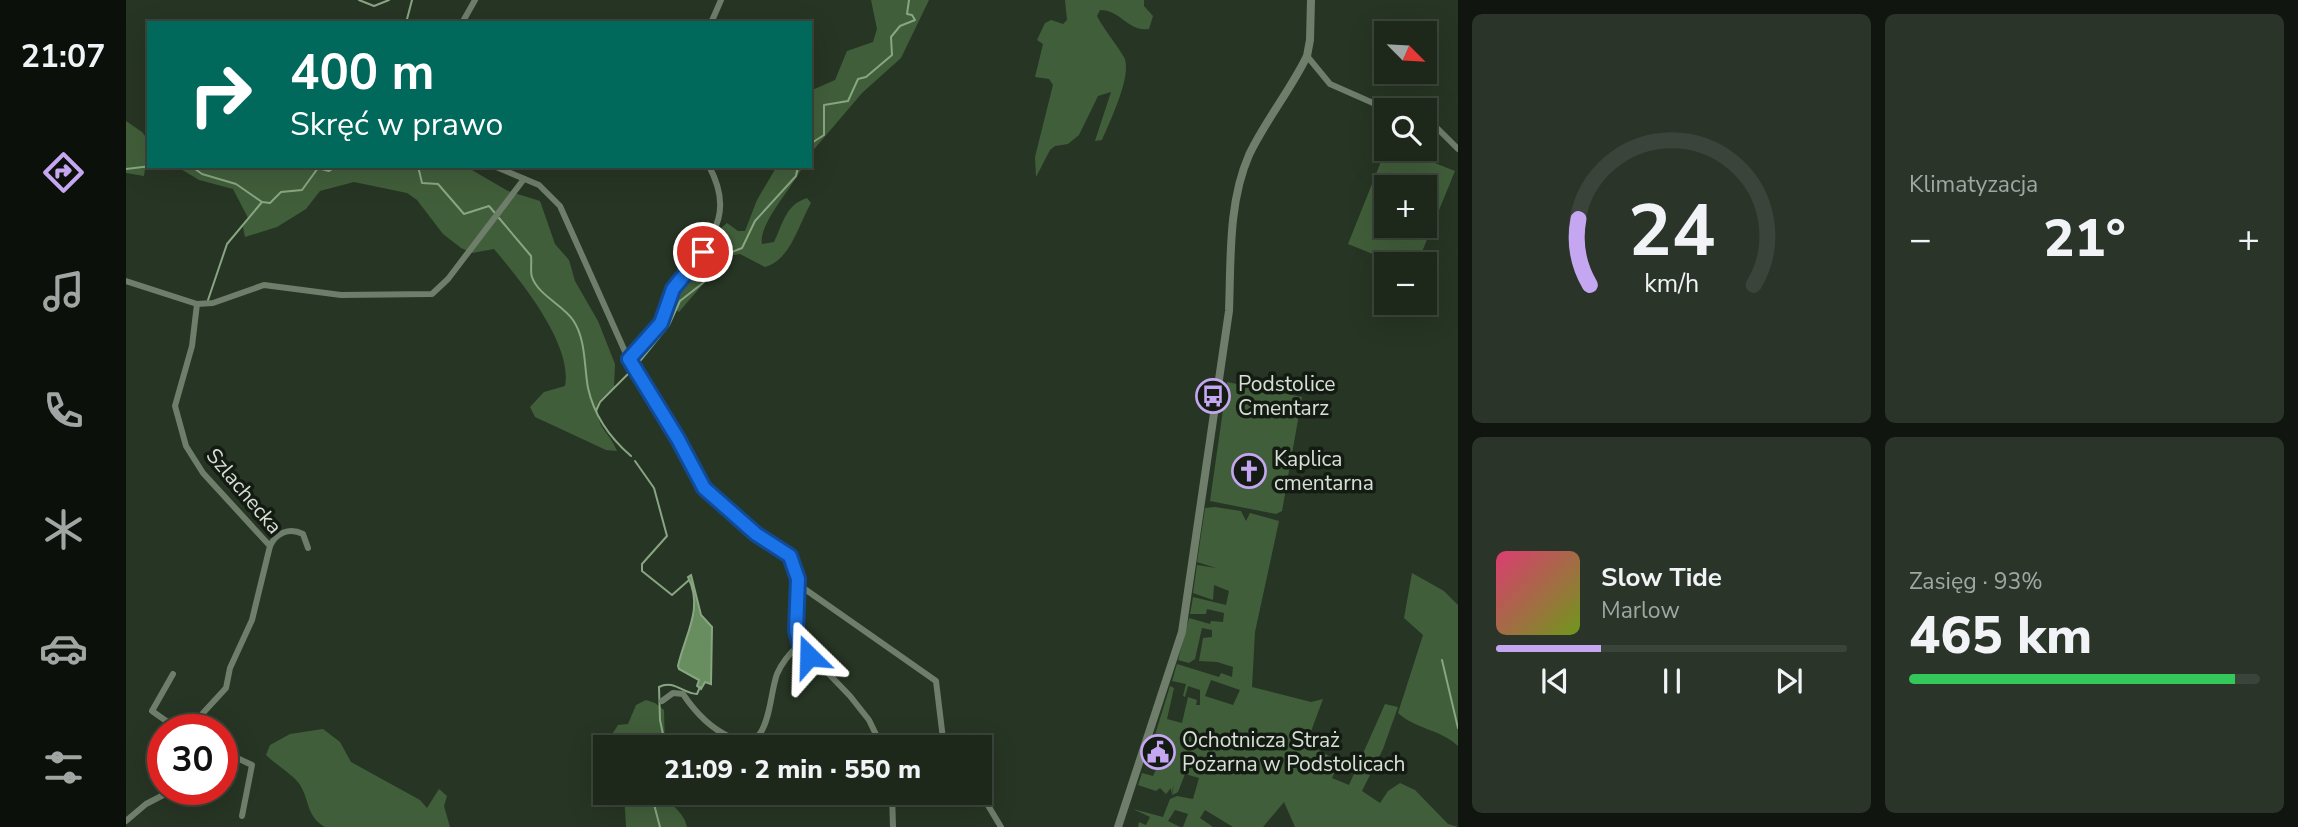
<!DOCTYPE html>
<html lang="pl">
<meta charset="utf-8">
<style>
body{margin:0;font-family:"Nunito Sans",sans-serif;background:#2a3428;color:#f1f3f6;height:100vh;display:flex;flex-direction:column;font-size:26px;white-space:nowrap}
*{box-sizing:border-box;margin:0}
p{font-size:23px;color:#a0a6a3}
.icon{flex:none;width:38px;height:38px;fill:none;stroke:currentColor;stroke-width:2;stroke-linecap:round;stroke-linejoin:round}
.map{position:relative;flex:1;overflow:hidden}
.side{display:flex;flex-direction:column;gap:14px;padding:14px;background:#10160f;width:840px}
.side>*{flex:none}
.top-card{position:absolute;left:21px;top:21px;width:665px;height:147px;border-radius:0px;box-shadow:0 7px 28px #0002,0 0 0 2px #3b443a;background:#00695c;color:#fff;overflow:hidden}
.needle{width:46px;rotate:114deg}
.fabs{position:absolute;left:1248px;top:21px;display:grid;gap:14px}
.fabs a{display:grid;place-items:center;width:63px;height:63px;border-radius:0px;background:#1d281b;box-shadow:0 7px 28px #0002,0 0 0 2px #3b443a;font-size:35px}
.speed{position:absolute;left:21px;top:714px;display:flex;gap:14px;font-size:35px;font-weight:700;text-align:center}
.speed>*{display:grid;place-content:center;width:91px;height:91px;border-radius:50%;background:#1d281b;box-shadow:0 7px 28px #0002,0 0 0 2px #3b443a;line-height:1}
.speed .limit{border:10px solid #d22;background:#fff;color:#111}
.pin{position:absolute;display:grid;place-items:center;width:60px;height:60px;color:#fff;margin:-30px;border:4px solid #fff;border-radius:50%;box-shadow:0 2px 7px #0007}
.me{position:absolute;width:77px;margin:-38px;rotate:338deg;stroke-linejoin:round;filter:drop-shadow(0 0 5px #0008)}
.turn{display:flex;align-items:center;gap:24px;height:147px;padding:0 28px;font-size:32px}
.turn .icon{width:91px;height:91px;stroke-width:2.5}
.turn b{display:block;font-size:49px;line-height:60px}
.big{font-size:52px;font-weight:800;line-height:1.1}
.side .widget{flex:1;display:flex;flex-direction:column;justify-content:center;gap:10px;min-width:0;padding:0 24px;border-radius:10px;background:#2a3428}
.side .dial{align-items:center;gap:0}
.dial svg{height:182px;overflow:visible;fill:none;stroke:#3b443a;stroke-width:7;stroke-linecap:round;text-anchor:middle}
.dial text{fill:#f1f3f6;stroke:none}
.song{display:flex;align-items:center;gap:21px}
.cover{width:84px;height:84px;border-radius:10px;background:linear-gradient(135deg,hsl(340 70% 55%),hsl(80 70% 35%))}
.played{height:7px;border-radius:4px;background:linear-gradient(90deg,#c5a7f1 30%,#3b443a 30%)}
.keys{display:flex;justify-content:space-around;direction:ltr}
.heat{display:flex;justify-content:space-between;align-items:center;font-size:38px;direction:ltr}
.charge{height:10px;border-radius:5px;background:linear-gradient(90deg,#34c759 93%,#3b443a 0)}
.side .tiles{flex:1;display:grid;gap:14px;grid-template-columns:repeat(2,1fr)}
.trip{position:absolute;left:467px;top:735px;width:399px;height:70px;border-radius:0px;background:#1d281b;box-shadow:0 7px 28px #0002,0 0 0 2px #3b443a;font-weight:800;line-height:70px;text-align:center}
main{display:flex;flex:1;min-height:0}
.tabs{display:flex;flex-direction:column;width:126px;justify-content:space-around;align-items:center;background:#0c100b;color:#a0a6a3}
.tabs .icon{width:49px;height:49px}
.tabs .on{color:#c5a7f1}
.tabs b{font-size:32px;color:#f1f3f6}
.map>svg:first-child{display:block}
.green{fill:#415e3a;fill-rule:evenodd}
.water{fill:#688d5f;stroke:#89a682;stroke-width:2}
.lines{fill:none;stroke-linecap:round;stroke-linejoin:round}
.stream{stroke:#89a682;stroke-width:2}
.minor{stroke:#6e7e6a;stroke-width:6}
.tertiary{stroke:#6e7e6a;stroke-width:8}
.route-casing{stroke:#114b97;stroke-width:18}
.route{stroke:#1a73e8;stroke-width:12}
.labels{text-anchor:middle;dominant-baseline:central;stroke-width:7;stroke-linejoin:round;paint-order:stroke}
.poi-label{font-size:21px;fill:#d7e0d5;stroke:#141b13;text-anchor:start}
.street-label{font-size:21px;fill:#d7e0d5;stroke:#141b13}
</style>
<main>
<nav class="tabs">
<b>21:07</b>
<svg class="icon on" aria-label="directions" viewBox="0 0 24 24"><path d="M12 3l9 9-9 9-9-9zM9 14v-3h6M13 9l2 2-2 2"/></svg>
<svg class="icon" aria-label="music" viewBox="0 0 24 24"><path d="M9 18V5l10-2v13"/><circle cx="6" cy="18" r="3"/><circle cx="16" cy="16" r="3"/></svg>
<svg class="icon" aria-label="phone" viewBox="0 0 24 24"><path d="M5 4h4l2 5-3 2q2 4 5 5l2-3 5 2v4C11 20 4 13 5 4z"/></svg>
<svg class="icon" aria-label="climate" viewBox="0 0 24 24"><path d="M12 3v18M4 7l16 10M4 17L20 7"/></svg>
<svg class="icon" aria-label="car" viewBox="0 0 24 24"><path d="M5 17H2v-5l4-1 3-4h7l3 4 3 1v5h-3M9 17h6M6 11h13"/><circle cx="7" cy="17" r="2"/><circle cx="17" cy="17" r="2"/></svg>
<svg class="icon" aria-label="filters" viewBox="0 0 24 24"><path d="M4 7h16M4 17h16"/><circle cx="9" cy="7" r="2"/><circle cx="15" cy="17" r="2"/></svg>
</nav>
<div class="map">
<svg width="1332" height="827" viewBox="0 0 1332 827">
<rect width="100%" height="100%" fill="#273524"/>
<g class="green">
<path d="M745 0H803L775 58 736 93 684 154V91L709 80 721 51 747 42 751 29Z"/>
<path d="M939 0H1018V6L1027 16 1023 29C1002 32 995 10 974 10L971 16C975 25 991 45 998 57 1007 74 984 121 976 140L969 141 985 92 972 96 953 135 942 144 929 146 924 150 910 177 909 157 927 85 923 79 909 77 917 44 911 40 919 23 925 20 937 24 941 20Z"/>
<path d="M0 121 16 132 23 141 18 176 0 173Z"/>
<path d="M1260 149H1274L1329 171 1291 264H1272L1222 244ZM1260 187H1298V226H1260Z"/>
<path d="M50 166H339L382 191 414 201 429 244 443 260 449 281 472 321 489 364 488 387 472 402C469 429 482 429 491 451L480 450 409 417 404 407 418 392 439 386C447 344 394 280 368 249L346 253 335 248 317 234 291 200 281 193 228 182 194 191 180 209 151 227 119 237 117 227 122 218 107 189 73 180Z"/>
<path d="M651 166H677C667 187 632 224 636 244L648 242C657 224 659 205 681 198L685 203C673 223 665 260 639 267L614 254 601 256 553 312 547 308 551 289 586 250 596 227 601 223 612 231H619L631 200Z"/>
<path d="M1101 382 1176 397 1156 511 1150 514 1084 501Z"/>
<path d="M1089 507 1115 511 1120 521 1124 513 1153 521 1129 632 1126 687 1185 702 1197 699 1184 734 1190 737 1186 746 1213 762 1206 778 1223 785 1259 704 1272 707 1257 749 1236 791 1254 803 1262 791 1274 783 1289 790 1322 824 1332 827H1169L1158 802 1137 827H1107L1079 810 1074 818 1087 827H1057L1062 814 1049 810 1042 821 1054 827H1012L1013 822 1020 825 1024 817 1007 809 1037 817 1044 799 1051 796 1067 799 1073 778 1059 774 1052 792 1046 795 1048 785 1045 794V788L1040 794 1034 788 1030 791 1012 785 1016 773 1027 776 1043 741 1029 735 1044 686 1048 688 1041 719 1056 723 1062 697 1071 700 1070 705H1074V690L1062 686 1059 697 1057 696 1060 684 1046 681 1051 664 1093 677 1095 673 1106 677 1107 667 1091 662 1073 661 1077 638 1086 637V630L1076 628 1069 659 1063 663 1052 660 1063 618 1084 624 1085 621 1097 622 1098 613 1081 609 1080 614H1064L1067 597 1100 605 1103 591 1088 585 1087 600 1067 593 1071 565 1090 568 1071 562 1079 508ZM1085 680 1114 690 1107 705 1079 696Z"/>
<path d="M1286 573 1318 591 1332 605V746C1314 729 1289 729 1272 713L1297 635 1278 618Z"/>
<path d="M520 700 529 703 538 710 539 747H483V739L492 725 502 724 510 705Z"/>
<path d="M197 729 214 742 225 762 294 800 301 808 313 789 321 796 318 806 324 827H199C180 816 184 801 174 785 170 777 148 763 140 755L144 745 164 734Z"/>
<path d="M498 793H539C544 807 558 811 561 827H500Z"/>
</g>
<path class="water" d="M565 575 575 615 586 627 585 684 579 682 575 689 571 686 573 680 553 669 552 666C559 634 578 609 562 577Z"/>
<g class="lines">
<g class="stream">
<path d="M233 0 248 6 263 0"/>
<path d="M280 23 286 0"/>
<path d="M684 144 698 135V105L722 101 732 79 740 77 766 55 765 37 774 26 789 20 786 15 781 14 783 0"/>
<path d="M65 166 76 174 110 184 136 202 144 203 155 192 176 190 192 168 203 171 211 166"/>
<path d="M292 166 296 183 312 184 338 214 363 206 369 213"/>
<path d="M0 169 25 166"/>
<path d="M373 218 405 256C406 263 404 272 406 277 412 295 437 305 447 320 460 339 458 366 462 388 468 415 484 438 505 456"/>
<path d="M82 300 101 244 136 202"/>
<path d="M510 366 543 325 554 301 587 275 586 260 616 248 629 221 670 176 672 166"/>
<path d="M470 411 474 402 505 371"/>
<path d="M509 461 528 488 541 536 516 564V571L546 595 563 580"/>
<path d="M1316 660 1332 728"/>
<path d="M515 747 522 741 538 739 534 720 533 687C548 679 557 694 571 694L574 687"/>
<path d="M525 793 534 827"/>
</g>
<g class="minor">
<path d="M336 23 349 0"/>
<path d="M585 23 595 0"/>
<path d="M1181 56 1204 84 1263 110"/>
<path d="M1298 122 1312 129 1332 149"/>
<path d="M368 166 413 185 434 206 505 365 552 439 578 488 630 534 664 556 672 579 670 631 674 644 724 696 743 720 756 747"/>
<path d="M0 281 71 304 87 303 138 285 215 295 306 294 322 279 398 179"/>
<path d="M503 359C514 347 531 333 538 318 543 308 542 296 548 287 574 244 614 224 583 166"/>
<path d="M144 546C150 533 163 527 177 534L182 548"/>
<path d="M673 585 810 681 818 747"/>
<path d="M47 674 26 711 53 730"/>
<path d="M536 701 547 693 557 694C569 712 584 728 604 737 645 758 642 698 651 674 656 662 664 653 674 644"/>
<path d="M70 730 77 713 100 688 104 668 126 620 144 546 77 473 60 446 49 406 66 346 71 304"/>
<path d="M96 751 126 765 116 816"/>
<path d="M854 792 875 827"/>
<path d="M766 793 767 827"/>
<path d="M0 821 20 804 49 789"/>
</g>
<path class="tertiary" d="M992 827 1056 632 1103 311C1105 260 1102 203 1123 155 1139 121 1164 91 1181 56L1184 40 1185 0"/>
</g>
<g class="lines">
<g class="route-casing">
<path id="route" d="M577 252 547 289 535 323 503 359 552 439 578 488 630 534 664 556 672 579 670 631 674 645 683 656"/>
</g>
<use href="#route" class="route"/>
</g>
<defs>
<g id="bus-ring" transform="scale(1.75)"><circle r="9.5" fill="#141b13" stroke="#c5a7f1" stroke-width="1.5"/><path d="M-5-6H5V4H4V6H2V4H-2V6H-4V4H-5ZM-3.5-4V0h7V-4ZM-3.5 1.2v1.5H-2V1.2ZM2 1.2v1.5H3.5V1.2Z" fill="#c5a7f1"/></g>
<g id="church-ring" transform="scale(1.75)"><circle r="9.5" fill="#141b13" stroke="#c5a7f1" stroke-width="1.5"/><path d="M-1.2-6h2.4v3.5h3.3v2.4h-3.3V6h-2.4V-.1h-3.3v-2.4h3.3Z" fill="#c5a7f1"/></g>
<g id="civic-ring" transform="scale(1.75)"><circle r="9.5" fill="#141b13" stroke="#c5a7f1" stroke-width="1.5"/><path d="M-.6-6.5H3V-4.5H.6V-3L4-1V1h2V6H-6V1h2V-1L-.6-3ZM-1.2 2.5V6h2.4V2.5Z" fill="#c5a7f1"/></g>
</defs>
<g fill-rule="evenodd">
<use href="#bus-ring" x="1087" y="396"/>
<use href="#church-ring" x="1123" y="471"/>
<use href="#civic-ring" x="1032" y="752"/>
</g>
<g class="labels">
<g class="poi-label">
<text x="1112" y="384">Podstolice<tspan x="1112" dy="24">Cmentarz</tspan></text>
<text x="1148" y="459">Kaplica<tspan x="1148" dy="24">cmentarna</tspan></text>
<text x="1056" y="740">Ochotnicza Straż<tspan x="1056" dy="24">Pożarna w Podstolicach</tspan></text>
</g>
<g class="street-label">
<text transform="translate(118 491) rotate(50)">Szlachecka</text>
</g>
</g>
</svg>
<div class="fabs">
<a><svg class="needle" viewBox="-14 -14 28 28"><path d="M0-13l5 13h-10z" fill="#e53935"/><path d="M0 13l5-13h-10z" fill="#a0a6a3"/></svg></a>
<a><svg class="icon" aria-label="search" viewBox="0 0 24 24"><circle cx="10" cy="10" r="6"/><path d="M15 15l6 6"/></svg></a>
<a>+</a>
<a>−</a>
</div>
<div class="speed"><div class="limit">30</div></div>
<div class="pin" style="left:577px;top:252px;background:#d93025"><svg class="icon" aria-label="arrive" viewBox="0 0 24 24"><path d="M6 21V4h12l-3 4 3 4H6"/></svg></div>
<svg class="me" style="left:683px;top:656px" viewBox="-20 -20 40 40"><path d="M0-17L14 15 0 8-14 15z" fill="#1a73e8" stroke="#fff" stroke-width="4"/></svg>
<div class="trip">21:09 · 2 min · 550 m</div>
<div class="top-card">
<div class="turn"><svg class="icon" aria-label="right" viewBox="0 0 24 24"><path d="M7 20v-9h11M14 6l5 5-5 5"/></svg><div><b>400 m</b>Skręć w prawo</div></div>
</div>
</div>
<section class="side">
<div class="tiles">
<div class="widget dial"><svg viewBox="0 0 100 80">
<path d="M14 69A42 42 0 1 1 86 69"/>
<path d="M14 69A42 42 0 0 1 9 40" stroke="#c5a7f1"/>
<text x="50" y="56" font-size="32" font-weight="700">24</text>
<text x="50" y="72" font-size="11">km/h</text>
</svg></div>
<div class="widget"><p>Klimatyzacja</p>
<div class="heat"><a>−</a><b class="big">21°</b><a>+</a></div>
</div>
<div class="widget">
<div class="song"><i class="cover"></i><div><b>Slow Tide</b><p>Marlow</p></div></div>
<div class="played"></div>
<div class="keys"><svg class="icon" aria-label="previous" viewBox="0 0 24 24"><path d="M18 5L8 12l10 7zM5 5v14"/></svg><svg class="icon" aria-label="pause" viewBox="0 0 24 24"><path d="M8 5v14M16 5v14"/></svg><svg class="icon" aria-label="next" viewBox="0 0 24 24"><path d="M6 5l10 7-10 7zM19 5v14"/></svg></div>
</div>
<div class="widget"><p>Zasięg · 93%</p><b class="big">465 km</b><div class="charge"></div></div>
</div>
</section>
</main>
